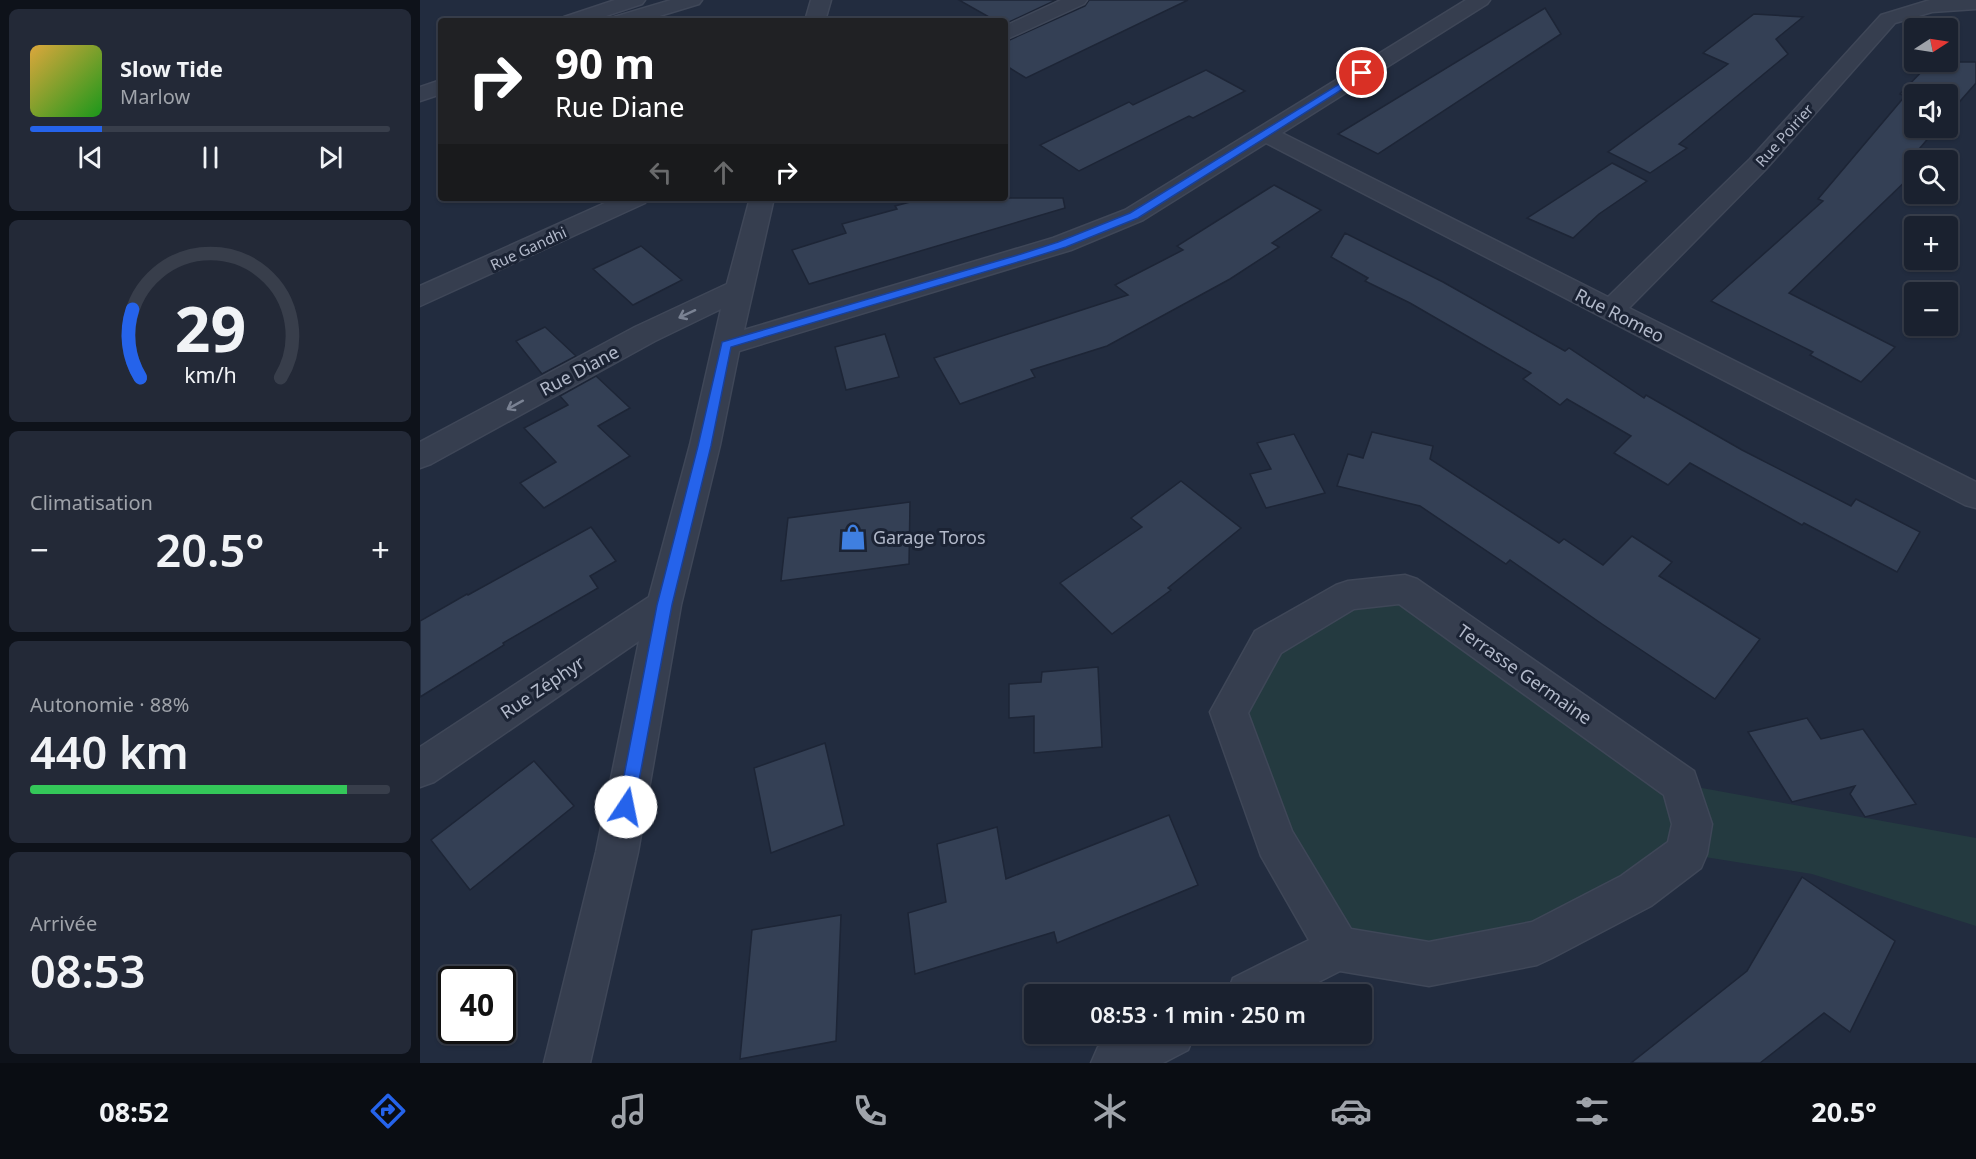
<!DOCTYPE html>
<html lang="fr">
<meta charset="utf-8">
<style>
body{margin:0;font-family:"Noto Sans",sans-serif;background:#232937;color:#f1f3f6;height:100vh;display:flex;flex-direction:column;font-size:22px;white-space:nowrap}
*{box-sizing:border-box;margin:0}
p{font-size:20px;color:#9fa3aa}
.icon{flex:none;width:33px;height:33px;fill:none;stroke:currentColor;stroke-width:2;stroke-linecap:round;stroke-linejoin:round}
.map{position:relative;flex:1;overflow:hidden}
.side{display:flex;flex-direction:column;gap:9px;padding:9px;background:#0e121a;width:420px}
.side>*{flex:none}
.guide{position:absolute;left:18px;top:18px;width:570px;height:183px;border-radius:6px;box-shadow:0 2px 4px #0004,0 0 0 2px #383e4b;background:#202124;color:#fff;overflow:hidden}
.needle{width:39px;rotate:78deg}
.buttons{position:absolute;left:1484px;top:18px;display:grid;gap:12px}
.buttons a{display:grid;place-items:center;width:54px;height:54px;border-radius:6px;background:#1a212f;box-shadow:0 2px 4px #0004,0 0 0 2px #383e4b;font-size:30px}
.speed{position:absolute;left:18px;top:966px;display:flex;gap:12px;font-size:30px;font-weight:700;text-align:center}
.speed>*{display:grid;place-content:center;width:78px;height:78px;border-radius:50%;background:#1a212f;box-shadow:0 2px 4px #0004,0 0 0 2px #383e4b;line-height:1}
.speed .limit{border:3px solid #111;border-radius:9px;background:#fff;color:#111}
.pin{position:absolute;display:grid;place-items:center;width:51px;height:51px;color:#fff;margin:-26px;border:3px solid #fff;border-radius:50%;box-shadow:0 2px 6px #0007}
.me{position:absolute;width:66px;margin:-33px;rotate:11deg;stroke-linejoin:round;filter:drop-shadow(0 0 4px #0008)}
.turn{display:flex;align-items:center;gap:21px;height:126px;padding:0 18px;font-size:27px}
.turn .icon{width:78px;height:78px;stroke-width:2.5}
.turn b{display:block;font-size:42px;line-height:51px}
.lanes{display:flex;align-items:center;height:57px;padding:0 18px;background:#0003;justify-content:center;gap:30px;direction:ltr}
.lanes .off{opacity:.35}
.big{font-size:45px;font-weight:600;line-height:1.1}
.side .tile{flex:1;display:flex;flex-direction:column;justify-content:center;gap:9px;min-width:0;padding:0 21px;border-radius:9px;background:#232937}
.side .dial{align-items:center;gap:0}
.dial svg{height:156px;overflow:visible;fill:none;stroke:#383e4b;stroke-width:7;stroke-linecap:round;text-anchor:middle}
.dial text{fill:#f1f3f6;stroke:none}
.song{display:flex;align-items:center;gap:18px}
.cover{width:72px;height:72px;border-radius:9px;background:linear-gradient(135deg,hsl(40 70% 55%),hsl(120 70% 35%))}
.played{height:6px;border-radius:3px;background:linear-gradient(90deg,#2563eb 20%,#383e4b 20%)}
.keys{display:flex;justify-content:space-around;direction:ltr}
.heat{display:flex;justify-content:space-between;align-items:center;font-size:33px;direction:ltr}
.charge{height:9px;border-radius:4px;background:linear-gradient(90deg,#34c759 88%,#383e4b 0)}
.trip{position:absolute;left:604px;top:984px;width:348px;height:60px;border-radius:6px;background:#1a212f;box-shadow:0 2px 4px #0004,0 0 0 2px #383e4b;font-weight:600;line-height:60px;text-align:center}
.dock{display:flex;height:96px;justify-content:space-around;align-items:center;background:#0a0d13;color:#9fa3aa}
.dock .icon{width:42px;height:42px}
.dock .on{color:#2563eb}
.dock b{font-size:27px;color:#f1f3f6}
main{display:flex;flex:1;min-height:0}
.map>svg:first-child{display:block}
.green{fill:#243a40}
.building{fill:#344055;stroke:#1d2536;stroke-width:1.5}
.lines{fill:none;stroke-linecap:round;stroke-linejoin:round}
.minor-casing{stroke:#3f4758;stroke-width:3}
.minor{fill:#363e4f;fill-rule:evenodd}
.oneway{stroke:#7a8293}
.route{fill:#2563eb;stroke:#184099;stroke-width:1.5}
.labels{text-anchor:middle;dominant-baseline:central;stroke-width:6;stroke-linejoin:round;paint-order:stroke}
.far-street-label{font-size:15px;fill:#b2b9ca;stroke:#1b2334}
.street-label{font-size:18px;fill:#b2b9ca;stroke:#1b2334}
.poi-label{font-size:18px;fill:#b2b9ca;stroke:#1b2334;text-anchor:start}
</style>
<main>
<section class="side">
<div class="tile">
<div class="song"><i class="cover"></i><div><b>Slow Tide</b><p>Marlow</p></div></div>
<div class="played"></div>
<div class="keys"><svg class="icon" aria-label="previous" viewBox="0 0 24 24"><path d="M18 5L8 12l10 7zM5 5v14"/></svg><svg class="icon" aria-label="pause" viewBox="0 0 24 24"><path d="M8 5v14M16 5v14"/></svg><svg class="icon" aria-label="next" viewBox="0 0 24 24"><path d="M6 5l10 7-10 7zM19 5v14"/></svg></div>
</div>
<div class="tile dial"><svg viewBox="0 0 100 80">
<path d="M14 69A42 42 0 1 1 86 69"/>
<path d="M14 69A42 42 0 0 1 10 34" stroke="#2563eb"/>
<text x="50" y="56" font-size="32" font-weight="700">29</text>
<text x="50" y="72" font-size="11">km/h</text>
</svg></div>
<div class="tile"><p>Climatisation</p>
<div class="heat"><a>−</a><b class="big">20.5°</b><a>+</a></div>
</div>
<div class="tile"><p>Autonomie · 88%</p><b class="big">440 km</b><div class="charge"></div></div>
<div class="tile"><p>Arrivée</p><b class="big">08:53</b></div>
</section>
<div class="map">
<svg width="1556" height="1063" viewBox="0 0 1556 1063">
<rect width="100%" height="100%" fill="#222c3f"/>
<path class="green" d="M985 589 1260 784 1556 838V926L1392 874 1266 854 1117 943 918 949 809 712 848 642Z"/>
<g class="building">
<path d="M539 0H636L585 24V21H576Z"/>
<path d="M669 0H768L606 78 585 65V42L665 6Z"/>
<path d="M1125 8 1141 34 958 154 918 134Z"/>
<path d="M1334 14 1383 17 1356 39 1368 54 1259 144 1267 148 1230 173 1188 152 1308 64 1283 53Z"/>
<path d="M1511 62H1556V83L1527 116V94H1494V128H1517L1494 155V173L1369 293 1475 347 1441 382 1390 355 1393 352 1291 301 1403 201 1398 199 1485 96 1480 94Z"/>
<path d="M786 70 825 91 773 118 769 116 659 171 620 145 709 102 713 105Z"/>
<path d="M1192 163 1227 181 1179 214 1153 238 1107 218Z"/>
<path d="M854 185 901 210 852 243 859 247 810 279 687 346 611 370 615 377 540 404 514 358 708 295 695 285 763 250 757 246Z"/>
<path d="M505 198H643L645 208 389 284 372 250 426 233 422 224 477 209 475 206Z"/>
<path d="M925 233 1023 282 1145 351 1149 348 1224 398 1226 395 1322 450 1431 506 1436 499 1500 532 1477 572 1384 523 1382 525 1270 463 1248 485 1194 453 1211 436 1147 399 1140 405 1103 379 1111 373 990 303 945 281 948 278 911 257Z"/>
<path d="M221 246 262 280 213 305 173 269Z"/>
<path d="M125 327 156 356 122 374 96 341Z"/>
<path d="M465 334 479 377 426 390 415 347Z"/>
<path d="M176 376 210 408 178 426 210 456 124 508 100 483 136 462 104 428 148 405 140 396Z"/>
<path d="M952 432 1013 446 1010 459 1139 543 1144 539 1183 565 1212 536 1252 562 1239 576 1340 639 1295 699 1182 624 1090 560 1086 564 1000 506 917 486 928 454 943 458Z"/>
<path d="M874 434 905 493 846 508 830 474 851 469 837 443Z"/>
<path d="M761 481 821 528 748 588 751 590 692 634 640 583 722 527 711 518Z"/>
<path d="M490 502 489 564 361 581 368 518Z"/>
<path d="M171 527 196 561 170 576 178 588 83 643 84 645 0 697V621L47 594 48 595Z"/>
<path d="M678 667 682 747 614 753V716L589 718V684L621 682 622 672Z"/>
<path d="M1387 718 1401 739 1443 729 1496 804 1445 817 1430 794 1435 786 1372 802 1328 732Z"/>
<path d="M405 743 424 825 351 853 334 768Z"/>
<path d="M114 761 154 806 50 890 11 840Z"/>
<path d="M749 815 778 885 637 943 634 932 495 974 488 913 526 902 517 844 577 827 586 879Z"/>
<path d="M1382 877 1475 941 1430 1032 1404 1013 1340 1063H1211L1327 971Z"/>
<path d="M421 915 416 1041 320 1059 332 930Z"/>
</g>
<g class="lines">
<g class="minor-casing">
<g id="minor">
<path d="M195 0H225L222 4 171 21H141L144 17Z"/>
<path d="M251 0H282L279 4 223 21H191L194 17Z"/>
<path d="M391 0H411L405 21H385Z"/>
<path d="M641 0H667L664 4 585 40V26Z"/>
<path d="M1046 0H1070L1067 4 862 133 1188 297 1330 159 1461 15 1510 0H1556V9L1512 12 1475 23 1346 169 1209 308 1556 482V508L1545 505 846 143 723 220 651 250 319 351 300 445 261 605 218 852 170 1063H124L176 852 219 641 14 782 0 787V747L229 597 270 445 301 309 235 341 11 464 0 468V442L215 327 307 284 330 198H354L324 330 633 238 705 210Z"/>
<path d="M21 80V94L0 101V87Z"/>
<path d="M196 198H228L225 203 0 306V286Z"/>
<path d="M985 575 997 579 1274 771 1292 824 1287 854 1281 868 1231 906 1132 958 1117 965 1009 986 920 971 875 994H807L813 978 889 940 841 856 790 712 835 631 916 585 928 581ZM979 604 1244 795 1252 824 1248 842 1201 876 1112 922 1009 942 931 929 872 831 828 713 861 653 934 609Z"/>
<path d="M704 1034H775L768 1050 743 1063H671L678 1047Z"/>
</g>
</g>
<use href="#minor" class="minor"/>
</g>
<defs><path id="oneway-shaft" d="M-6 0H5M1.5-3L5.5 0L1.5 3" fill="none" stroke-width="1.6" stroke-linecap="round" stroke-linejoin="round" transform="scale(1.5)"/></defs>
<g class="oneway">
<use href="#oneway-shaft" transform="translate(267 314) rotate(155)"/>
<use href="#oneway-shaft" transform="translate(95 405) rotate(151)"/>
</g>
<path class="route" d="M942 70 945 71V75L718 218 646 247 608 259 311 347 291 446 252 605 214 807 212 813 206 815 200 813 198 807 237 605 278 446 302 342 601 254 638 242 710 213Z"/>
<defs>
<g id="shop-bare" transform="scale(2.07)"><path d="M-5-2.5h2.3a2.7 3.5 0 0 1 5.4 0H5L5.5 6h-11ZM-1.5-2.5h3a1.5 2.3 0 0 0-3 0Z" fill="#3f7fe0" stroke="#1b2334" stroke-width="2.5" paint-order="stroke"/></g>
</defs>
<g fill-rule="evenodd">
<use href="#shop-bare" x="433" y="537"/>
</g>
<g class="labels">
<g class="far-street-label">
<text transform="translate(1364 135) rotate(-48)">Rue Poirier</text>
<text transform="translate(108 248) rotate(-25)">Rue Gandhi</text>
</g>
<g class="street-label">
<text transform="translate(1200 315) rotate(27)">Rue Romeo</text>
<text transform="translate(159 370) rotate(-28)">Rue Diane</text>
<text transform="translate(1105 674) rotate(35)">Terrasse Germaine</text>
<text transform="translate(122 687) rotate(-34)">Rue Zéphyr</text>
</g>
<g class="poi-label">
<text x="453" y="537">Garage Toros</text>
</g>
</g>
</svg>
<div class="buttons">
<a><svg class="needle" viewBox="-14 -14 28 28"><path d="M0-13l5 13h-10z" fill="#e53935"/><path d="M0 13l5-13h-10z" fill="#9fa3aa"/></svg></a>
<a><svg class="icon" aria-label="sound" viewBox="0 0 24 24"><path d="M4 9h4l5-4v14l-5-4H4zM17 9q2 3 0 6"/></svg></a>
<a><svg class="icon" aria-label="search" viewBox="0 0 24 24"><circle cx="10" cy="10" r="6"/><path d="M15 15l6 6"/></svg></a>
<a>+</a>
<a>−</a>
</div>
<div class="speed"><div class="limit">40</div></div>
<div class="pin" style="left:942px;top:73px;background:#d93025"><svg class="icon" aria-label="arrive" viewBox="0 0 24 24"><path d="M6 21V4h12l-3 4 3 4H6"/></svg></div>
<svg class="me" style="left:206px;top:807px" viewBox="-20 -20 40 40"><circle r="19" fill="#fff"/><path d="M0-13L10 11 0 6-10 11z" fill="#2563eb"/></svg>
<div class="trip">08:53 · 1 min · 250 m</div>
<div class="guide">
<div class="turn"><svg class="icon" aria-label="right" viewBox="0 0 24 24"><path d="M7 20v-9h11M14 6l5 5-5 5"/></svg><div><b>90 m</b>Rue Diane</div></div>
<div class="lanes"><svg class="icon off" aria-label="left" viewBox="0 0 24 24"><path d="M17 20v-9H6M10 6l-5 5 5 5"/></svg><svg class="icon off" aria-label="ahead" viewBox="0 0 24 24"><path d="M12 20V5M6 11l6-6 6 6"/></svg><svg class="icon" aria-label="right" viewBox="0 0 24 24"><path d="M7 20v-9h11M14 6l5 5-5 5"/></svg></div>
</div>
</div>
</main>
<nav class="dock">
<b>08:52</b>
<svg class="icon on" aria-label="directions" viewBox="0 0 24 24"><path d="M12 3l9 9-9 9-9-9zM9 14v-3h6M13 9l2 2-2 2"/></svg>
<svg class="icon" aria-label="music" viewBox="0 0 24 24"><path d="M9 18V5l10-2v13"/><circle cx="6" cy="18" r="3"/><circle cx="16" cy="16" r="3"/></svg>
<svg class="icon" aria-label="phone" viewBox="0 0 24 24"><path d="M5 4h4l2 5-3 2q2 4 5 5l2-3 5 2v4C11 20 4 13 5 4z"/></svg>
<svg class="icon" aria-label="climate" viewBox="0 0 24 24"><path d="M12 3v18M4 7l16 10M4 17L20 7"/></svg>
<svg class="icon" aria-label="car" viewBox="0 0 24 24"><path d="M5 17H2v-5l4-1 3-4h7l3 4 3 1v5h-3M9 17h6M6 11h13"/><circle cx="7" cy="17" r="2"/><circle cx="17" cy="17" r="2"/></svg>
<svg class="icon" aria-label="filters" viewBox="0 0 24 24"><path d="M4 7h16M4 17h16"/><circle cx="9" cy="7" r="2"/><circle cx="15" cy="17" r="2"/></svg>
<b>20.5°</b>
</nav>
